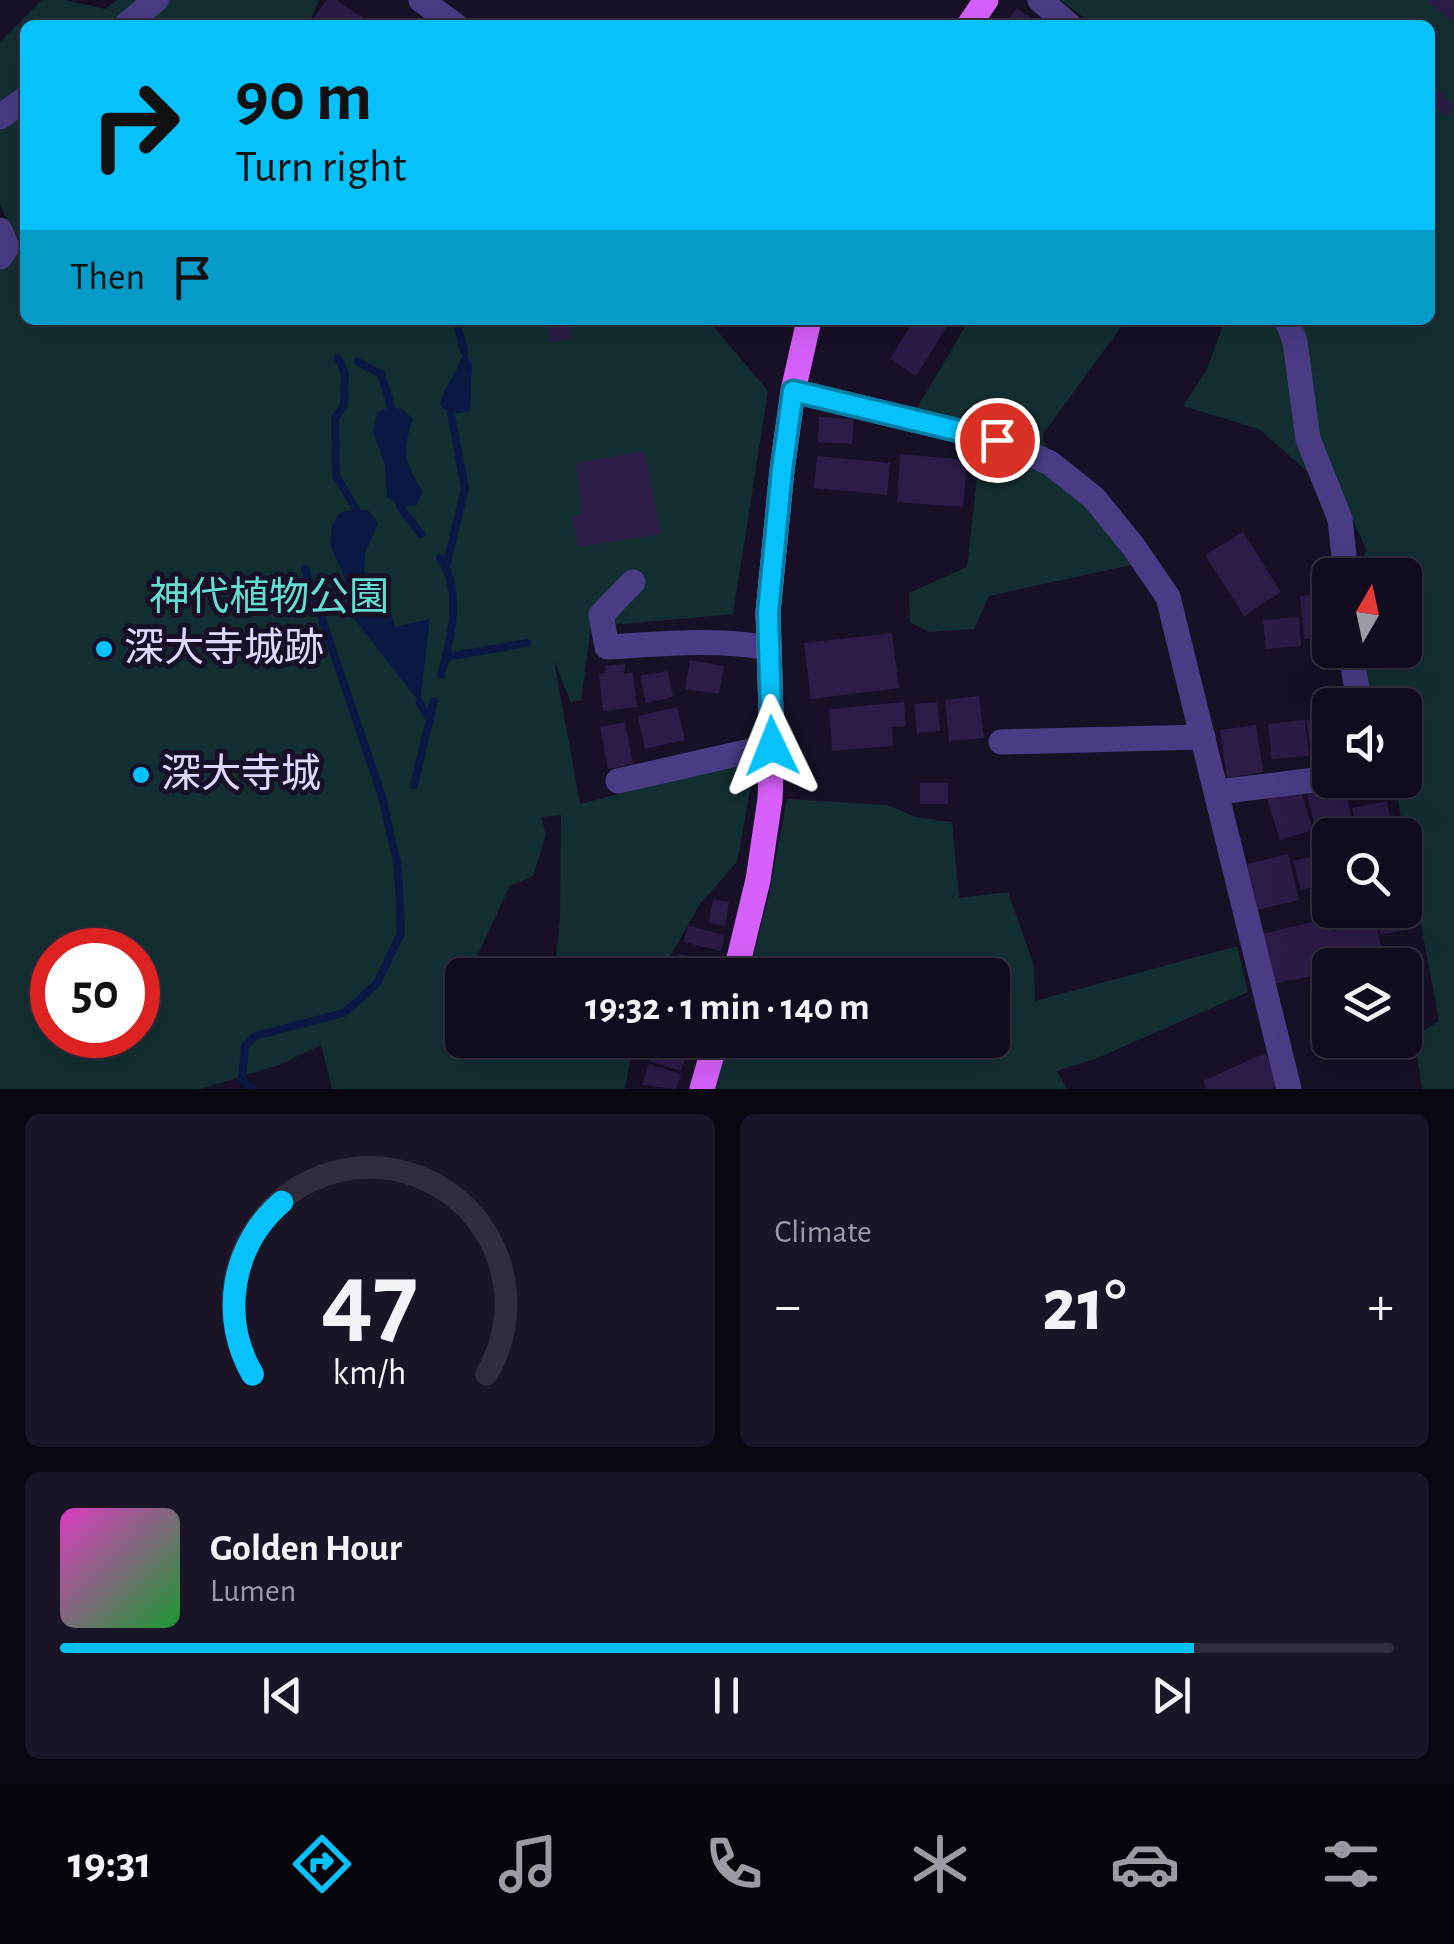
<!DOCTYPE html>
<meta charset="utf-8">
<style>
body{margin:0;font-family:"Alegreya Sans","Noto Sans JP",sans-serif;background:#1a1526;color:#f1f3f6;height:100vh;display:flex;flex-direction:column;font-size:38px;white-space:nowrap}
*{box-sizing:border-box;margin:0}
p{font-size:32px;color:#9c9ba4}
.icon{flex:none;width:55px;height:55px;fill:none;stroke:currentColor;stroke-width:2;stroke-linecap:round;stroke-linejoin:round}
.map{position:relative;height:1089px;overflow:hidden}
.sheet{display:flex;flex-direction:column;gap:25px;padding:25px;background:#090710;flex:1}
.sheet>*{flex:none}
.top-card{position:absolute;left:20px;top:20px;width:1415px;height:305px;border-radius:15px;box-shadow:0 10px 40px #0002,0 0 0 2px #302c3b;background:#07c1fa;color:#111;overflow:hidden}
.needle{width:65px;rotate:9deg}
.fabs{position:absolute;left:1312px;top:558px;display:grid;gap:20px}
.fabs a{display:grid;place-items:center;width:110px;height:110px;border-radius:15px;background:#110c1d;box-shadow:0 10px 40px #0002,0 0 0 2px #302c3b;font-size:50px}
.speed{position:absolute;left:30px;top:928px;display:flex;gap:20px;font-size:50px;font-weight:700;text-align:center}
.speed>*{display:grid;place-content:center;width:130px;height:130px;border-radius:50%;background:#110c1d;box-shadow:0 10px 40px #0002,0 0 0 2px #302c3b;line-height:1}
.speed .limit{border:15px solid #d22;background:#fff;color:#111}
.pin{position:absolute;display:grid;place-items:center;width:85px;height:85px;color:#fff;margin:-42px;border:5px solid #fff;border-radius:50%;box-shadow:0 2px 10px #0007}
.me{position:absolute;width:110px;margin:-55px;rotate:358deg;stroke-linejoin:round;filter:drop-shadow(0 0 8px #0008)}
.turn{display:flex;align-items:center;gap:35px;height:210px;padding:0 50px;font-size:45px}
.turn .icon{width:130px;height:130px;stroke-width:2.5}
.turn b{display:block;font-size:70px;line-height:85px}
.then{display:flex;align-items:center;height:95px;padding:0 50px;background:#0003;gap:20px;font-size:38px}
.big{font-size:75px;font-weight:700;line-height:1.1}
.sheet .widget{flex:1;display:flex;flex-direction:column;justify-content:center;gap:15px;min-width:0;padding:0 35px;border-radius:15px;background:#1a1526}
.sheet .dial{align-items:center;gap:0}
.dial svg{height:260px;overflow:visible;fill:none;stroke:#302c3b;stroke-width:7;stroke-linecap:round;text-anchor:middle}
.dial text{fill:#f1f3f6;stroke:none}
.song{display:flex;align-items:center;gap:30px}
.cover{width:120px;height:120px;border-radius:15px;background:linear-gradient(135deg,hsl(310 70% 55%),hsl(130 70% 35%))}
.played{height:10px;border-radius:5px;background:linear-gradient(90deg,#07c1fa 85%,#302c3b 85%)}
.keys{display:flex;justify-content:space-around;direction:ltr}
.heat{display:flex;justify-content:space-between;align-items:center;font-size:55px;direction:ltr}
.sheet .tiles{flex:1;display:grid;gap:25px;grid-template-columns:1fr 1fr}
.widget:last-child{grid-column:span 2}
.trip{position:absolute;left:445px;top:958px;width:565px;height:100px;border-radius:15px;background:#110c1d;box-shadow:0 10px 40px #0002,0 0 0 2px #302c3b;font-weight:700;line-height:100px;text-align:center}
.menu{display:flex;height:160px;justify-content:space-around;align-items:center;background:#07050c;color:#9c9ba4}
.menu .icon{width:70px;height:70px}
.menu .on{color:#07c1fa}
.menu b{font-size:45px;color:#f1f3f6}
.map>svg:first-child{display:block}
.green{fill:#132e31;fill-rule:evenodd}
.water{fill:#0b1844}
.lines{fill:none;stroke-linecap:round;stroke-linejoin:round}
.stream{stroke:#0b1844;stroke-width:8}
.building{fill:#2b1c47}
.minor{stroke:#493c85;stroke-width:25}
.major{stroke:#d760fc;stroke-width:25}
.route-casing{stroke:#057da2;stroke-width:25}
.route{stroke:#07c1fa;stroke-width:18}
.poi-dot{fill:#07c1fa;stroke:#171027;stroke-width:4}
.labels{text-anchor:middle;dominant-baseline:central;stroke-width:10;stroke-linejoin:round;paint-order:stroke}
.park-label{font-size:40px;fill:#63ded0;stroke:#171027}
.poi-label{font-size:40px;fill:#e0d7fe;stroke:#171027;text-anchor:start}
</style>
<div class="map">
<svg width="1454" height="1089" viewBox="0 0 1454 1089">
<rect width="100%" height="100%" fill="#171027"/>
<g class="green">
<path d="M42 0H65L105 9 117 0H319L308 25H25V320H708L768 391 733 614 591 627 581 700 571 703 554 660 580 804 756 758 737 862 699 905 673 952 652 975H554L560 921 561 815 541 817 546 835 533 876 510 886 468 975H462V1040H468L470 1052 497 1053 523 1040H634L625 1089H332L321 1045 282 1064 200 1089H0V264L15 238 0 204V42ZM52 950H138V1035H52Z"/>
<path d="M1060 0H1454V1089H1422L1414 1037 1439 1021 1394 780H1405V705H1371L1361 650H1405V575H1355L1366 550 1347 506 1259 429 1183 406 1206 371 1225 320H1430V25H1094Z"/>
<path d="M969 320H1138L1121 327 1043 434V441L1131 565 989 596 974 629 929 632 910 622 909 593 967 567 978 469 970 428 920 417 917 408Z"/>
<path d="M787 799 887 805 916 817 952 822 959 898 1008 892 1034 966 1035 1001 1237 946 1248 992 1095 1059 1057 1071 1067 1089H714L729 1040H992V975H748L769 895Z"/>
</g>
<g class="water">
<path d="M464 351 472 363 470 411 451 414 440 405C444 384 459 373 464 351Z"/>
<path d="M391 406 403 410 413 419C401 453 405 462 423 492L417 505 400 507 387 497 385 465 373 431 377 413Z"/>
<path d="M356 509 368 510 378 523 365 554 364 571 385 587 395 627 430 619 420 703 356 621 345 579 330 544 332 525 339 513Z"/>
</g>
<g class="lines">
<g class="stream">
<path d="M456 320 464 351"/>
<path d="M338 358 345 374 344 405 335 419 336 476 356 509"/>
<path d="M358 362 381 374 391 406"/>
<path d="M400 507 421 534"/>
<path d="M440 558C463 590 451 640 441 675"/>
<path d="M446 567 465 488 451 414"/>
<path d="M446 657 527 643"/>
<path d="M420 703 430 720"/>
<path d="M414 785 434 701"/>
<path d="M253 1089 242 1080 245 1046 255 1036 344 1013 377 983 401 933 398 868 382 796 305 569"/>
</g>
</g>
<g class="building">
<path d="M326 0H335L369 21 367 25H310Z"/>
<path d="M1431 0H1454V21L1429 4Z"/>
<path d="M1017 8 1040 25H1004Z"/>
<path d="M1437 89 1454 105 1447 117 1430 101Z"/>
<path d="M546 320H569L573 338 551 343Z"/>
<path d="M914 320H951L916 376 890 359Z"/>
<path d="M819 417 854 419 852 444 818 442Z"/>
<path d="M645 451 661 534 579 547 572 517 582 514 576 463Z"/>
<path d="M900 454 967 460 963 507 897 502Z"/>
<path d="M817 456 890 463 887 495 814 488Z"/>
<path d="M1243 532 1281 592 1244 616 1205 555Z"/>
<path d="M1330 593V637L1304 639 1300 596Z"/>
<path d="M1299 617 1301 646 1266 649 1263 620Z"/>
<path d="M892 633 899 688 811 699 804 643Z"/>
<path d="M690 660 724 666 719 694 685 689Z"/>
<path d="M625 664 624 674 633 673 637 707 603 711 599 674 606 673 605 666Z"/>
<path d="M668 671 673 697 646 703 640 676Z"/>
<path d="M979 696 984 738 949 741 945 700Z"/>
<path d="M904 702 906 726 892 727 893 746 832 751 829 709Z"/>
<path d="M937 702 940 731 917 733 914 704Z"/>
<path d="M677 707 685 740 645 749 638 716Z"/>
<path d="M1329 717 1330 752 1312 755 1306 720Z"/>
<path d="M1305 720 1309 756 1272 759 1268 724Z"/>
<path d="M625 722 633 764 608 769 600 727Z"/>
<path d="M1256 725 1263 772 1227 778 1220 730Z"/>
<rect x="920" y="783" width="28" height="21"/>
<path d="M1344 784 1353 824 1316 833 1307 793Z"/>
<path d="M1300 789 1313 830 1280 840 1267 799Z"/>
<path d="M1387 801 1393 833 1357 835 1352 808Z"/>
<path d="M1288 854 1299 900 1258 910 1247 864Z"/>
<path d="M1318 855 1325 884 1301 890 1293 861Z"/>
<path d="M713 899 729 902 725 926 709 923Z"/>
<path d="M1405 900 1413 928 1381 935 1375 913 1405 910Z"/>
<path d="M1373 917 1386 963 1350 965 1345 946 1348 965H1316L1318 975 1273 984 1262 934 1330 918 1333 931 1340 929 1339 926Z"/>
<path d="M688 926 725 935 721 951 684 942Z"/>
<path d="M678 954 709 960 706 975H664L667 959 677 961Z"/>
<path d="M656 1040 688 1050 681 1071 649 1061Z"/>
<path d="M1265 1053 1280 1085 1271 1089H1207L1203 1081Z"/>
<path d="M649 1064 681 1074 676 1089 642 1085Z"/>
</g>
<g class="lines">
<g class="minor">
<path d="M421 0 455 25"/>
<path d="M1040 0 1069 25"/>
<path d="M126 25 156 0"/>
<path d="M0 117 25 99"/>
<path d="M0 230 7 247 0 257"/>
<path d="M1287 320 1295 342 1308 439 1340 519 1346 575"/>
<path d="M793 391 997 440 1050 463 1094 498 1133 546 1168 597 1289 1089"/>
<path d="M633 582 601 615 607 647C661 644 715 638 769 648"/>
<path d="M1350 650 1360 705"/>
<path d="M1001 742 1203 737"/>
<path d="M618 781 772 746"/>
<path d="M1218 792 1330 778"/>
</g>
<g class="major">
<path d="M969 25 986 0"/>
<path d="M735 975 758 880 770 799 772 746 768 612 782 470 793 391 809 320"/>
<path d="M702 1089 716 1040"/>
</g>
</g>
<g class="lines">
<g class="route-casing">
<path id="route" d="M772 746 768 612 782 470 793 391 997 440"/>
</g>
<use href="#route" class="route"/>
</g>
<g class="poi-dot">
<circle cx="104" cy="649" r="10"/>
<circle cx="141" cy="775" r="10"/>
</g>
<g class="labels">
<g class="park-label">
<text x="269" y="598">神代植物公園</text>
</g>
<g class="poi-label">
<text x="124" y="649">深大寺城跡</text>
<text x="161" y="775">深大寺城</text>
</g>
</g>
</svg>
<div class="fabs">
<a><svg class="needle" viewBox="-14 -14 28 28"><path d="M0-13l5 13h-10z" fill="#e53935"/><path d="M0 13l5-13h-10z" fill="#9c9ba4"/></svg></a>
<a><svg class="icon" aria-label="sound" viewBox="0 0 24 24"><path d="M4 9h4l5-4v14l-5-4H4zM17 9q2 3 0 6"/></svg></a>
<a><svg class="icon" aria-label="search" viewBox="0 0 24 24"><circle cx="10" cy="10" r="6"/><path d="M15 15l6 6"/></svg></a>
<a><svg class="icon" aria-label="layers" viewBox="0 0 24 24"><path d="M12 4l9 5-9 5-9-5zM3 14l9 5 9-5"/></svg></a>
</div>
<div class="speed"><div class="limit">50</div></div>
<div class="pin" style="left:997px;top:440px;background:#d93025"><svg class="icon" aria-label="arrive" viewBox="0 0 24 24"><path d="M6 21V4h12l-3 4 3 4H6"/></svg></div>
<svg class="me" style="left:772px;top:746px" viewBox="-20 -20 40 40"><path d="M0-17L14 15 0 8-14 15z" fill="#07c1fa" stroke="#fff" stroke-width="4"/></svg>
<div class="trip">19:32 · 1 min · 140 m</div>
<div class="top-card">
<div class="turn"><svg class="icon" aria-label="right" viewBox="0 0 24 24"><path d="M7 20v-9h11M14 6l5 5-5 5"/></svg><div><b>90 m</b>Turn right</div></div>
<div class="then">Then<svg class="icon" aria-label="arrive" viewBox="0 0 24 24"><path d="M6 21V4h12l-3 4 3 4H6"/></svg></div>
</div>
</div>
<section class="sheet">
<div class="tiles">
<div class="widget dial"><svg viewBox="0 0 100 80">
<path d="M14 69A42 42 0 1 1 86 69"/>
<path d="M14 69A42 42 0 0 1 23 16" stroke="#07c1fa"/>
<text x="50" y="56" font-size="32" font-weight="700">47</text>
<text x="50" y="72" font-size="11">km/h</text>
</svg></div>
<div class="widget"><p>Climate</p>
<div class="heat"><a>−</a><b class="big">21°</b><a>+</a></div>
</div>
<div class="widget">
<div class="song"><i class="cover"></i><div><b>Golden Hour</b><p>Lumen</p></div></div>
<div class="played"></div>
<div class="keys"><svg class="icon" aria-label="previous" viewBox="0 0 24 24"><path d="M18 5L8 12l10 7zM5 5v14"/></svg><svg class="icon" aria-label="pause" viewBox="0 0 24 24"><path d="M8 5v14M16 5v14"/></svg><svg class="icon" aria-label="next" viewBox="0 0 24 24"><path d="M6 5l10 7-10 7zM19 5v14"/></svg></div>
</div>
</div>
</section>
<nav class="menu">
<b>19:31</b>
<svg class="icon on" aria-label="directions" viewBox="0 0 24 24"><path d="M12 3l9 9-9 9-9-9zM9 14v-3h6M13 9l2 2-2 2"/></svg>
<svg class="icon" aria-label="music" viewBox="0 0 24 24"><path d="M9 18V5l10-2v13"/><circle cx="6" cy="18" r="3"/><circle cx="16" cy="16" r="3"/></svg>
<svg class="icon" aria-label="phone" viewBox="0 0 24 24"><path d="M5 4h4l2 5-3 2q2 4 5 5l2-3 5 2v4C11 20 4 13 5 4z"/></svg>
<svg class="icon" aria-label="climate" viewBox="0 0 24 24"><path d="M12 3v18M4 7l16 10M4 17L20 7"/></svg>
<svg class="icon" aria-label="car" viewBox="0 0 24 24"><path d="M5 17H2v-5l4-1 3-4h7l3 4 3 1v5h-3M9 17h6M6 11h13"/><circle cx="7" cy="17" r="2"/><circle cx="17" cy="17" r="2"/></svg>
<svg class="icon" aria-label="filters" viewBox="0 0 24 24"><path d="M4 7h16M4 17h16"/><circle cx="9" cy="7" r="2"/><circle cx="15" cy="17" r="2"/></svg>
</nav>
